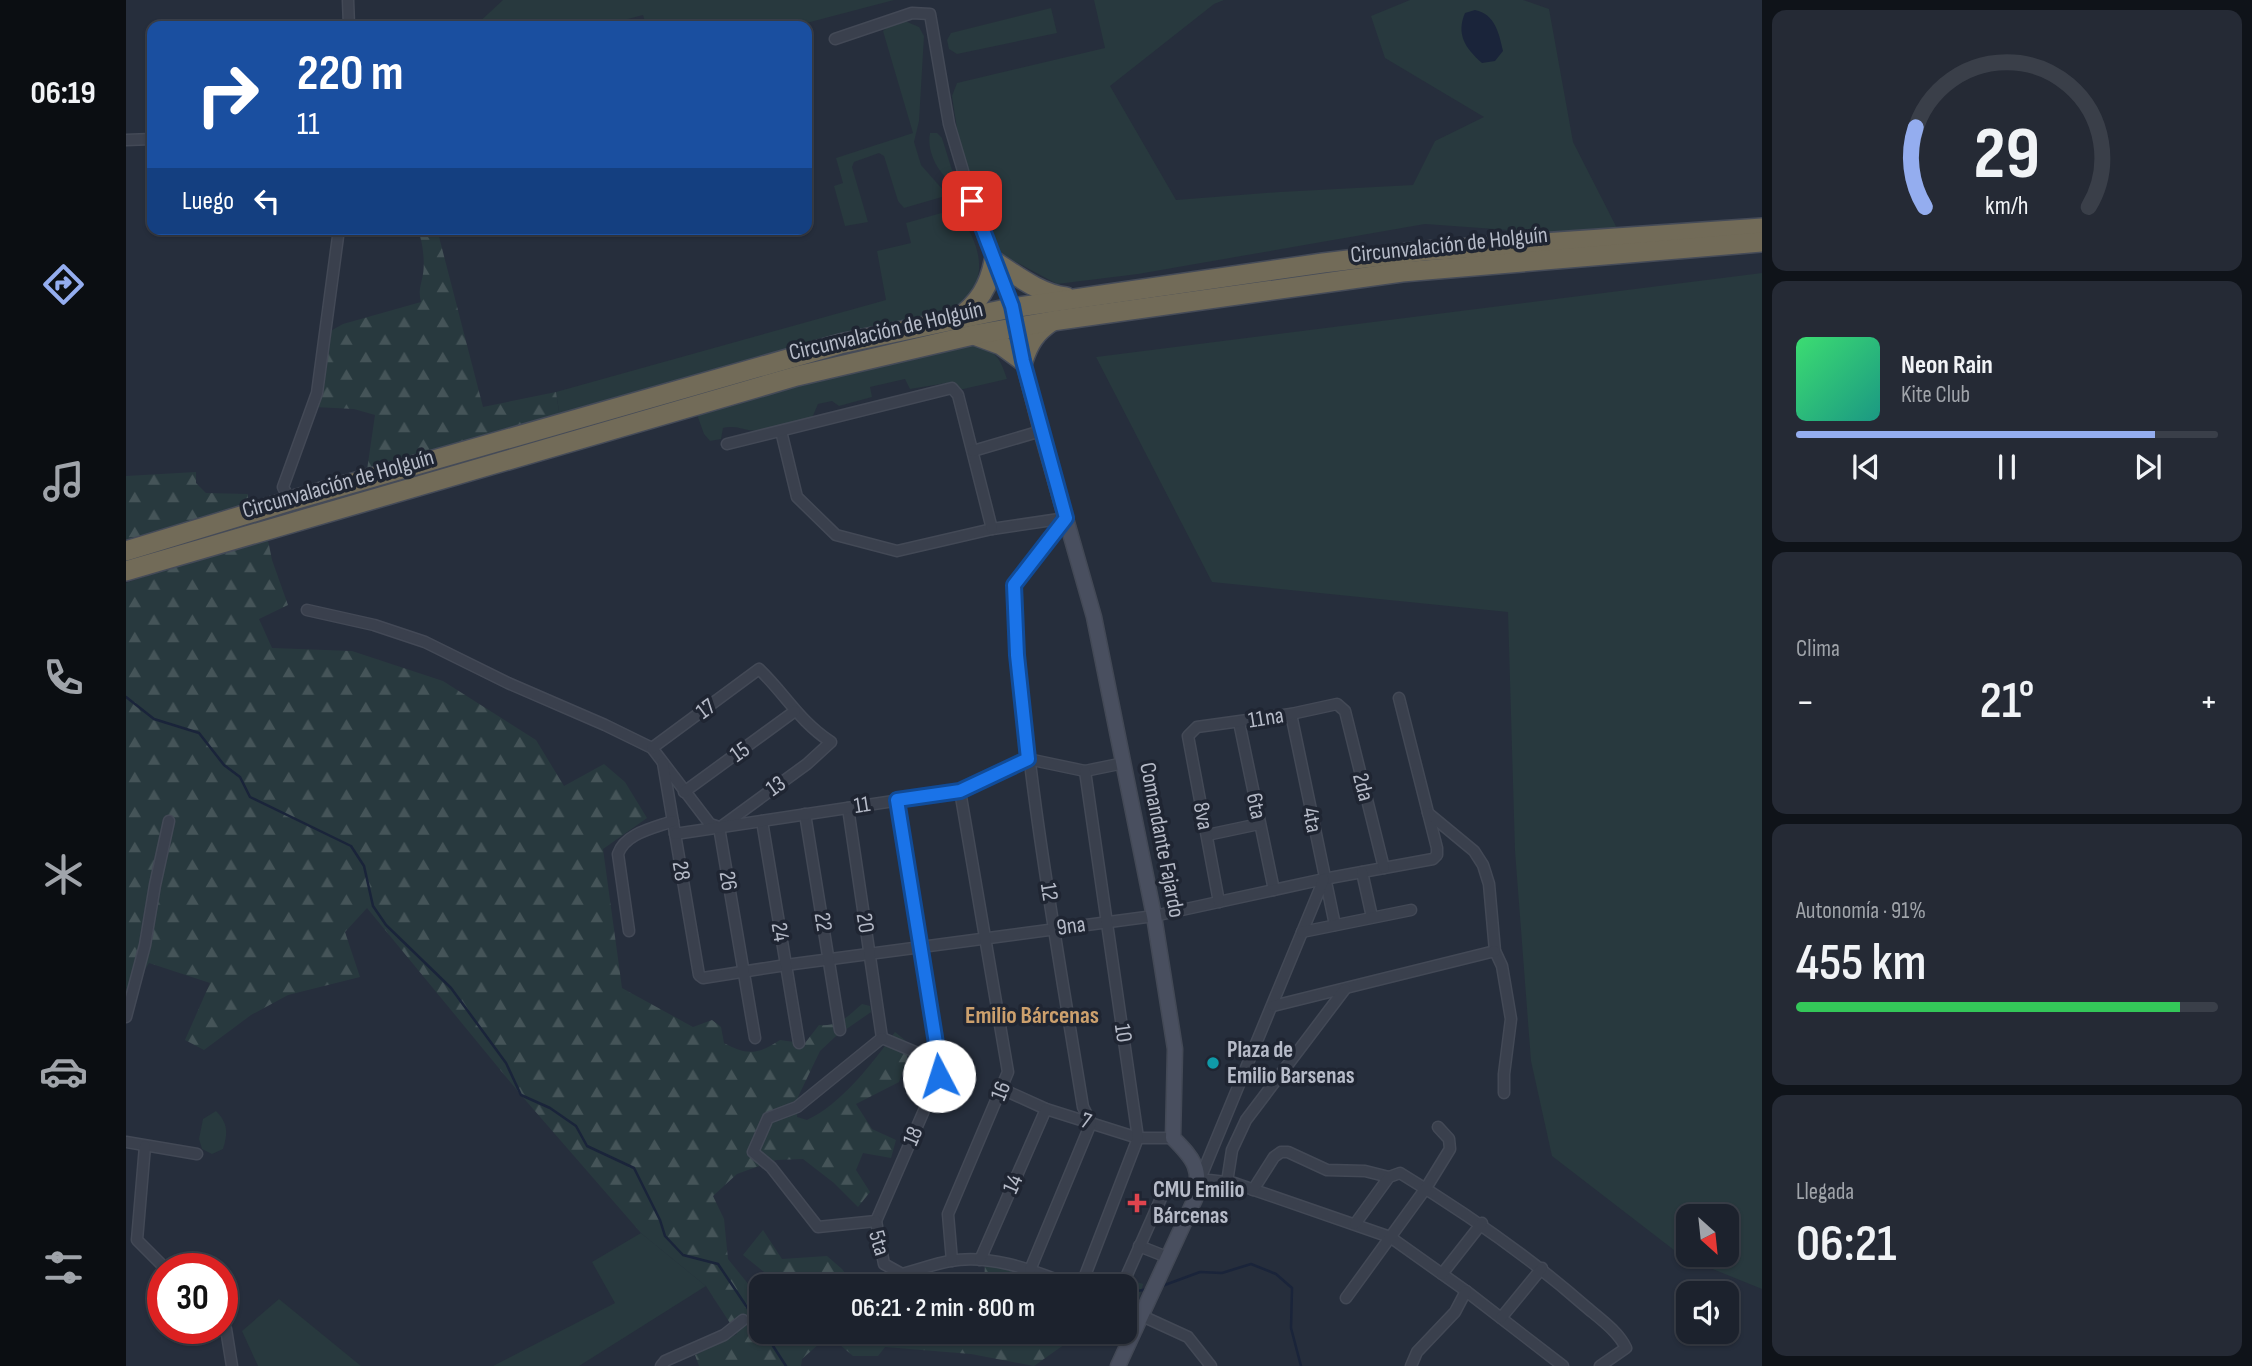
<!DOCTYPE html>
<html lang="es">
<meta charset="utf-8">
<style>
body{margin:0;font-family:"Sofia Sans Condensed",sans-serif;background:#252a35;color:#f1f3f6;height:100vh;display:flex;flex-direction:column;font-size:26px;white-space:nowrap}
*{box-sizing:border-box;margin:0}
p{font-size:23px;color:#a0a4aa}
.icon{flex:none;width:38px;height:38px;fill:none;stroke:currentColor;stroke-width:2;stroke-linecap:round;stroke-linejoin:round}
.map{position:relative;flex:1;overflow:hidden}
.details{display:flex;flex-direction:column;gap:10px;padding:10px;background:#0f1319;width:490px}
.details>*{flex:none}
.guide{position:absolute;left:21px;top:21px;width:665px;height:214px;border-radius:14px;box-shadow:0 2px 5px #0004,0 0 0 2px #3a3f49;background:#1a4fa0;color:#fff;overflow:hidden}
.needle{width:46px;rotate:153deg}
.buttons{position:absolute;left:1550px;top:1204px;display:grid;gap:14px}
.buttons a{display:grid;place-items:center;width:63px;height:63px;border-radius:14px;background:#1c222d;box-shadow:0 2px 5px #0004,0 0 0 2px #3a3f49;font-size:35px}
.speed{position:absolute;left:21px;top:1253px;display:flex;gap:14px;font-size:35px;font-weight:700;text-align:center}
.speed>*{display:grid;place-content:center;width:91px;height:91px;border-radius:50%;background:#1c222d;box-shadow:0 2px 5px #0004,0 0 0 2px #3a3f49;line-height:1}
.speed .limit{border:10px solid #d22;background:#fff;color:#111}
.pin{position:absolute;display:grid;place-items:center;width:60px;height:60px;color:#fff;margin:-30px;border-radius:14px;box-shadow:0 4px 10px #0006}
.me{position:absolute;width:77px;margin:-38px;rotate:355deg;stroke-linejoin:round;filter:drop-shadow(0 0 5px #0008)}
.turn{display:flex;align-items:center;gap:24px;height:147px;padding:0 35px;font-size:32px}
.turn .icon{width:91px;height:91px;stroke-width:2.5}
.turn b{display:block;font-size:49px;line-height:60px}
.then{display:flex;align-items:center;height:66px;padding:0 35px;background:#0003;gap:14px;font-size:26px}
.big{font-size:52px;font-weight:600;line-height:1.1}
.details .tile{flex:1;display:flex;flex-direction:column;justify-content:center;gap:10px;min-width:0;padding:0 24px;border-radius:14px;background:#252a35}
.details .dial{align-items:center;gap:0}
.dial svg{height:182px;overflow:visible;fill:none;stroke:#3a3f49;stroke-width:7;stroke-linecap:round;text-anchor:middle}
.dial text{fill:#f1f3f6;stroke:none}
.song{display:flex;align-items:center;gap:21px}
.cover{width:84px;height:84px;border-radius:10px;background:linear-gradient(135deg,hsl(140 70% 55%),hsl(170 70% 35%))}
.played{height:7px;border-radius:4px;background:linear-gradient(90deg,#94adef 85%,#3a3f49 85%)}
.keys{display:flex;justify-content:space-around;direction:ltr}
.heat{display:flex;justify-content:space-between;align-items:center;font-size:38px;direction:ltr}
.charge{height:10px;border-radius:5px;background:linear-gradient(90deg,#34c759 91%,#3a3f49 0)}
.trip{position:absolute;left:623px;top:1274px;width:388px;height:70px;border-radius:14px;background:#1c222d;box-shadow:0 2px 5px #0004,0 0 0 2px #3a3f49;font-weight:600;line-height:70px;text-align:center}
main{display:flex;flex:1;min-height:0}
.tab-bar{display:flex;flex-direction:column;width:126px;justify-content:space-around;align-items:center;background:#0b0e12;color:#a0a4aa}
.tab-bar .icon{width:49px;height:49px}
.tab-bar .on{color:#94adef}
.tab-bar b{font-size:32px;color:#f1f3f6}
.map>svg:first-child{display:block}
.green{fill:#28393e;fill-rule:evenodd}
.forest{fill:url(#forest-firs)}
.water{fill:#1a243a}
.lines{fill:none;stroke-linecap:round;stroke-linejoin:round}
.stream{stroke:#1a243a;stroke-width:2.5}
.street-casing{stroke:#434956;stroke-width:13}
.secondary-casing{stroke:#434956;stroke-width:17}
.highway-casing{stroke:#454b58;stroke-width:22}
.street{stroke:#3a404d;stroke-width:10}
.secondary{stroke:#494f5f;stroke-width:14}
.highway{stroke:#726b58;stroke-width:19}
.route-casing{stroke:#114b97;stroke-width:18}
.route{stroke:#1a73e8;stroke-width:12}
.culture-dot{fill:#0f9aa8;stroke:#1f2532;stroke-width:2.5}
.health-dot{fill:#e0444e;stroke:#1f2532;stroke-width:2.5}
.labels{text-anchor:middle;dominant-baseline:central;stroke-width:7;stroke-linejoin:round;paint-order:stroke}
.street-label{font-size:23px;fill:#b6bbc8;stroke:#1f2532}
.poi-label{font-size:23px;font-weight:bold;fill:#b6bbc8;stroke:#1f2532;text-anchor:start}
.neighbourhood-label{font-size:24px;font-weight:bold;fill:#cca06d;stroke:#1f2532}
</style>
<main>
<nav class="tab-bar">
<b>06:19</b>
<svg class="icon on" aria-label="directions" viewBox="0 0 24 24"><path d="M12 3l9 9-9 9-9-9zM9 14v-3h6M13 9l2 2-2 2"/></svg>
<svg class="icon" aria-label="music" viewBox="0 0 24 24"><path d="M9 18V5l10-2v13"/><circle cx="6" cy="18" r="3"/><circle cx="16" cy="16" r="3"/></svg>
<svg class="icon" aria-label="phone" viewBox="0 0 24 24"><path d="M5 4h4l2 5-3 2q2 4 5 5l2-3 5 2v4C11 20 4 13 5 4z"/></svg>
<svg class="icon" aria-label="climate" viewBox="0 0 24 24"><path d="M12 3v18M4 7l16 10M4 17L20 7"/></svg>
<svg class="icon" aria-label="car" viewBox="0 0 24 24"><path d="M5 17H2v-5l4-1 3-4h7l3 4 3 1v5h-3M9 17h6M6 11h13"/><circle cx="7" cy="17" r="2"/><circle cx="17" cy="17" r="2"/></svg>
<svg class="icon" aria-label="filters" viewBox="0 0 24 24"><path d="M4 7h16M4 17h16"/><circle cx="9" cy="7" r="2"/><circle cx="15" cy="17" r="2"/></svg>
</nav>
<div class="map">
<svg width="1636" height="1366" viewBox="0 0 1636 1366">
<defs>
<pattern id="forest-firs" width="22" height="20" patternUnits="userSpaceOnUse" patternTransform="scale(1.75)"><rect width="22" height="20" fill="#28393e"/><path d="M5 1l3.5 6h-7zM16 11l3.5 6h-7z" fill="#455458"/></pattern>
</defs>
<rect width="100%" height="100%" fill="#262e3c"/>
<g class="green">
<path d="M377 0H768L669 26H520L517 15 475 26H349Z"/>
<path d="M968 0H1098L1088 4 984 86 1050 200 1154 192 1287 185 1309 141 1358 117 1259 58 1245 16 1284 0H1397L1423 9 1447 142 1496 238 1299 224 1012 274 931 284 873 253 845 182 831 129 826 96 831 83 979 48Z"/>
<path d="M925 8 931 33 831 54 823 49 821 40 825 33Z"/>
<path d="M779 21 793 27 798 36 793 121 788 142 795 165 817 190 816 197 778 208 772 201 758 156 753 153 728 162 726 167 742 222 719 226 708 186 717 183 710 158 787 133 757 31 763 26Z"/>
<path d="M804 133H811L816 138 831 186C814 177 800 153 804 133Z"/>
<path d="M819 212 834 216C860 253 863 289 821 313L434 419 430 392 760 300 751 251 785 243 780 223Z"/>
<path d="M1636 273V1289L1557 1257 1426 1156 1405 1061 1389 851 1382 612 1086 582 970 357ZM1563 1216H1601V1255H1563Z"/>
<path d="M871 320 742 349 0 563V559L109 526 769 337Z"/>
<path d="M848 342C869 351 874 357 881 379L833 390 827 382 784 389 779 379 744 387 746 397 713 406 706 401 692 404 686 418C669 422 652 428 635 430 619 433 614 424 597 428L595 439 584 441 578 434 569 409Z"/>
<path d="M90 1111C102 1123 102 1133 97 1149L86 1154 76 1149 73 1139 77 1119Z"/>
<path d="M515 1233 580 1286 453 1366H367L489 1303 466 1262Z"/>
<path d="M153 1299 235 1366H132L116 1331Z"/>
</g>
<g class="forest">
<path d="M291 229H311L357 407 430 392 434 419 241 470 249 415 228 409 189 407 201 333 217 324 295 302C292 290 295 286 297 274 299 262 297 240 291 229Z"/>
<path d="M70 472V483L80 493 122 494V504L0 540V476Z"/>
<path d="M141 535 146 560 162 605 133 619 146 648 226 651 317 681 410 740 438 786 478 764 499 782 521 818 477 849 496 988 567 1027 586 1020 595 1027 598 1043C621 1056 633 1054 654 1040L668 1042 672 1047 679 1043 693 1025C713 1027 722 1016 736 1004L744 1006 745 1012 709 1037 694 1051 672 1097 671 1117 681 1120C714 1105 748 1062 769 1032L780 1041 782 1055 773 1082 730 1104 746 1129 770 1140 765 1158 737 1153 730 1170 744 1192 732 1207 708 1183 677 1159 650 1160 611 1174 587 1196 598 1219 602 1259 627 1290 643 1276 617 1255 637 1230 656 1259 701 1256 716 1269 728 1286H635V1332H956L908 1366 845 1354 759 1347 752 1356H727L713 1344 694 1343 676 1359 675 1366H573L569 1355 611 1334 580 1286 515 1233 395 1095 241 908 219 932 234 977 162 995 125 1015 78 1050 59 1040 84 983 23 963 0 999V583Z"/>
<path d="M859 1263 932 1286H858Z"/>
<path d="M1007 1281 1017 1284 1007 1320 999 1321V1289Z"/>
</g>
<path class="water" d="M1349 10C1369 14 1373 33 1377 51L1369 61 1356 63C1339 48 1330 34 1339 13Z"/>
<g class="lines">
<g class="stream">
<path d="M0 697 28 719 73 733 98 765 114 777 124 797 225 846 238 866 247 906 260 925 325 988 380 1063 395 1095 424 1108 450 1126 461 1146 508 1168 534 1220 539 1236 557 1255 592 1264 635 1328"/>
<path d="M1036 1286 1074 1272 1096 1273 1125 1264 1150 1274 1166 1288 1165 1328 1175 1366"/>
<path d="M999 1301 1006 1292 1022 1289"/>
<path d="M638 1332 660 1366"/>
<path d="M732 1332 771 1333 812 1339 842 1332"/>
<path d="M884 1332H895"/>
</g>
<g class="street-casing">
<g id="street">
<path d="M222 0 223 26"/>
<path d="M709 39 786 13 804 14 823 124 846 201 885 308"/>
<path d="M0 140 26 139"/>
<path d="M655 431 671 497 710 535 771 551 866 529 940 518"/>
<path d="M601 444 826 388 832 395 866 529"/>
<path d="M847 451 915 431"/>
<path d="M164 501 157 487 191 393 213 229"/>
<path d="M181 610 248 625 299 642 382 683 479 725 526 748 584 824 593 827"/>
<path d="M1165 714 1209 925"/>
<path d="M1113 722 1148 890"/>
<path d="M526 748 633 669C660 695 673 721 705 742L681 764 596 826"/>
<path d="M537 763 573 975 577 978 660 965 1028 916 1198 879 1307 859 1311 855V848L1273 698"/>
<path d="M558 792 669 711"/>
<path d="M722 808 756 1038"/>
<path d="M1302 813 1348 851 1357 865 1363 884 1369 951 1376 966 1385 1019 1378 1074V1093"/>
<path d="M679 814 714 1030"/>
<path d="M636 821 673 1043"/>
<path d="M593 827 629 1038"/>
<path d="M549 834 834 791 902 759 959 771 998 763"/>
<path d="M1081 835 1133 824"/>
<path d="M1236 872 1246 917"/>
<path d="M1198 879 1074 1179 1108 1183 1264 1237 1340 1291 1437 1366"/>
<path d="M1093 902 1062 736 1071 727 1165 714 1211 704 1219 711 1258 868"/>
<path d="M503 931 492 854C499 833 528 828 547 821"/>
<path d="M1176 932 1285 910"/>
<path d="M1147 1006 1369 951"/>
<path d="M0 1017 19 945 29 885 43 821"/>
<path d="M756 1038 813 1062"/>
<path d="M876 1089 920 1109 1012 1138H1047"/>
<path d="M0 1142 71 1154"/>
<path d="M19 1146 11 1240 40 1269"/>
<path d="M1101 1182 1106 1150 1120 1120 1219 989"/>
<path d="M1127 1190 1148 1157 1155 1152H1162L1201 1170 1239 1171 1263 1177"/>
<path d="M750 1221 813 1076V1062L771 800"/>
<path d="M750 1221 692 1227 645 1167 627 1152 642 1118 671 1107 756 1038"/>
<path d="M750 1221 758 1264 776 1274C792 1270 808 1264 824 1261 865 1253 910 1272 948 1286"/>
<path d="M1229 1224 1263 1177 1274 1173C1340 1213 1401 1255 1459 1306 1473 1318 1492 1331 1500 1348L1474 1366"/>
<path d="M1013 1246 1041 1257"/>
<path d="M854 1260 920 1109"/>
<path d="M826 1261 822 1214 882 1072 834 791"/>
<path d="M904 1270 965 1123 957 1107C929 934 897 761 888 585L940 518"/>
<path d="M1316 1274 1356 1223"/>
<path d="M955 1286 1012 1138 959 771"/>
<path d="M996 1286 1036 1196"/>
<path d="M1220 1298 1300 1188 1324 1149 1323 1139 1312 1127"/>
<path d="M1014 1315 1062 1337 1085 1366"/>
<path d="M1375 1318 1416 1268"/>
<path d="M96 1325 100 1329 106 1366"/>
<path d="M535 1366 539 1361 598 1335 617 1320"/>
<path d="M1285 1366 1291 1352 1329 1312 1340 1291"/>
</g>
</g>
<g class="secondary-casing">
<path id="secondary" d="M889 320 897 361 915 431 968 617 1028 916 1049 1049 1047 1138C1068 1159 1076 1169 1069 1199L992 1366"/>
</g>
<g class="highway-casing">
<g id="highway">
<path d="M832 318C853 303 863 286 868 261 890 275 914 294 940 297"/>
<path d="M848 335 875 345 897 361C903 343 909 333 925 322"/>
<path d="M0 551 164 501 714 344 885 308 1197 263 1297 251 1636 228"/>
<path d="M0 571 671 376 847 335 926 321 1276 272 1636 242"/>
</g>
</g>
<use href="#street" class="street"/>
<use href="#secondary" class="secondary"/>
<use href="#highway" class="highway"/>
</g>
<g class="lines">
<g class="route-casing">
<path id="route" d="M813 1076V1062L771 800 834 791 902 759 891 655 888 585 940 518 897 361 886 306 846 201"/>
</g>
<use href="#route" class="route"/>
</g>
<circle class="culture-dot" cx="1087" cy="1063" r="7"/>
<path class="health-dot" d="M1007.5 1192.5h7v7h7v7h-7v7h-7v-7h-7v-7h7z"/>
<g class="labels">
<g class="street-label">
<text transform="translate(1323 245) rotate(-6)">Circunvalación de Holguín</text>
<text transform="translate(760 331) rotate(-13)">Circunvalación de Holguín</text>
<text transform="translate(212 484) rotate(-16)">Circunvalación de Holguín</text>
<text transform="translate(580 709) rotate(-37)">17</text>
<text transform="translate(1140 718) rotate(-9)">11na</text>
<text transform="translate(614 752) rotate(-36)">15</text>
<text transform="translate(650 786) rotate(-36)">13</text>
<text transform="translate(1237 787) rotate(76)">2da</text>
<text transform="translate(736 805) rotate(-9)">11</text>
<text transform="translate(1130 806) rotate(78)">6ta</text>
<text transform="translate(1077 816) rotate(79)">8va</text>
<text transform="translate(1186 820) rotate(79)">4ta</text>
<text transform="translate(1036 840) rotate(79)">Comandante Fajardo</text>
<text transform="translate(555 871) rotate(80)">28</text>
<text transform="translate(602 881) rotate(81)">26</text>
<text transform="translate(923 892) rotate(81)">12</text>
<text transform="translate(697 922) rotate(81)">22</text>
<text transform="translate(739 923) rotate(81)">20</text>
<text transform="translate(945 926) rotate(-8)">9na</text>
<text transform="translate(654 932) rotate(81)">24</text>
<text transform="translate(997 1033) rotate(82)">10</text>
<text transform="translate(875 1091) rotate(-68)">16</text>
<text transform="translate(960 1121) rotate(18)">7</text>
<text transform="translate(787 1136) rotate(-67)">18</text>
<text transform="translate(887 1184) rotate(-66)">14</text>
<text transform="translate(753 1243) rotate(73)">5ta</text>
</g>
<g class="poi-label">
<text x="1101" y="1050">Plaza de<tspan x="1101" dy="26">Emilio Barsenas</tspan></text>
<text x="1027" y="1190">CMU Emilio<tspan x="1027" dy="26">Bárcenas</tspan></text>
</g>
<g class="neighbourhood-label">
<text x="906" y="1015">Emilio Bárcenas</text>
</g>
</g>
</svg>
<div class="buttons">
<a><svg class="needle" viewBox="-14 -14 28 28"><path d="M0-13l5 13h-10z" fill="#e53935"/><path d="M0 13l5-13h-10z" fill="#a0a4aa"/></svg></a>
<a><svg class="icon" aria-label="sound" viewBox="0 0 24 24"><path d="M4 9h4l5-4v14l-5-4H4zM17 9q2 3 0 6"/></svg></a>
</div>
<div class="speed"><div class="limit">30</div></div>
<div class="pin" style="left:846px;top:201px;background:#d93025"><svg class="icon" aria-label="arrive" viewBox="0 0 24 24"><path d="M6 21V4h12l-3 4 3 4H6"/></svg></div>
<svg class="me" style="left:813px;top:1076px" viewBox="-20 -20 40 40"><circle r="19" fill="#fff"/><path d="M0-13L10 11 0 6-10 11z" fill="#1a73e8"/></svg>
<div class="trip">06:21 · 2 min · 800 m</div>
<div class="guide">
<div class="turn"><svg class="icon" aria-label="right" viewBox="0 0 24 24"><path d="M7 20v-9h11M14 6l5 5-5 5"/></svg><div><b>220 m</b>11</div></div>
<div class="then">Luego<svg class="icon" aria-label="left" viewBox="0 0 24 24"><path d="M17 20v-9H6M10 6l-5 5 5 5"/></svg></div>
</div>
</div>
<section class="details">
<div class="tile dial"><svg viewBox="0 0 100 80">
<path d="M14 69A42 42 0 1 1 86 69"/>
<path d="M14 69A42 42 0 0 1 10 34" stroke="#94adef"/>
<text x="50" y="56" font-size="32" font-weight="700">29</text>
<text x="50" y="72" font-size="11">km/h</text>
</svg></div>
<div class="tile">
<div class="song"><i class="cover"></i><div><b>Neon Rain</b><p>Kite Club</p></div></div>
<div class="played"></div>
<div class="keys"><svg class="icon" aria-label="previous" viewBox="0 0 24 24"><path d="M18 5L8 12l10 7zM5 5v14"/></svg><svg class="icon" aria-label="pause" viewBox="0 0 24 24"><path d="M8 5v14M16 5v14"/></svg><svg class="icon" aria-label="next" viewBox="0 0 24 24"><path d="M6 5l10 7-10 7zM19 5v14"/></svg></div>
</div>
<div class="tile"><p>Clima</p>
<div class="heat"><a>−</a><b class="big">21°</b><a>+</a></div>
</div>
<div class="tile"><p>Autonomía · 91%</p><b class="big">455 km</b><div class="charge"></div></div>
<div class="tile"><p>Llegada</p><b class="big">06:21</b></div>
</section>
</main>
